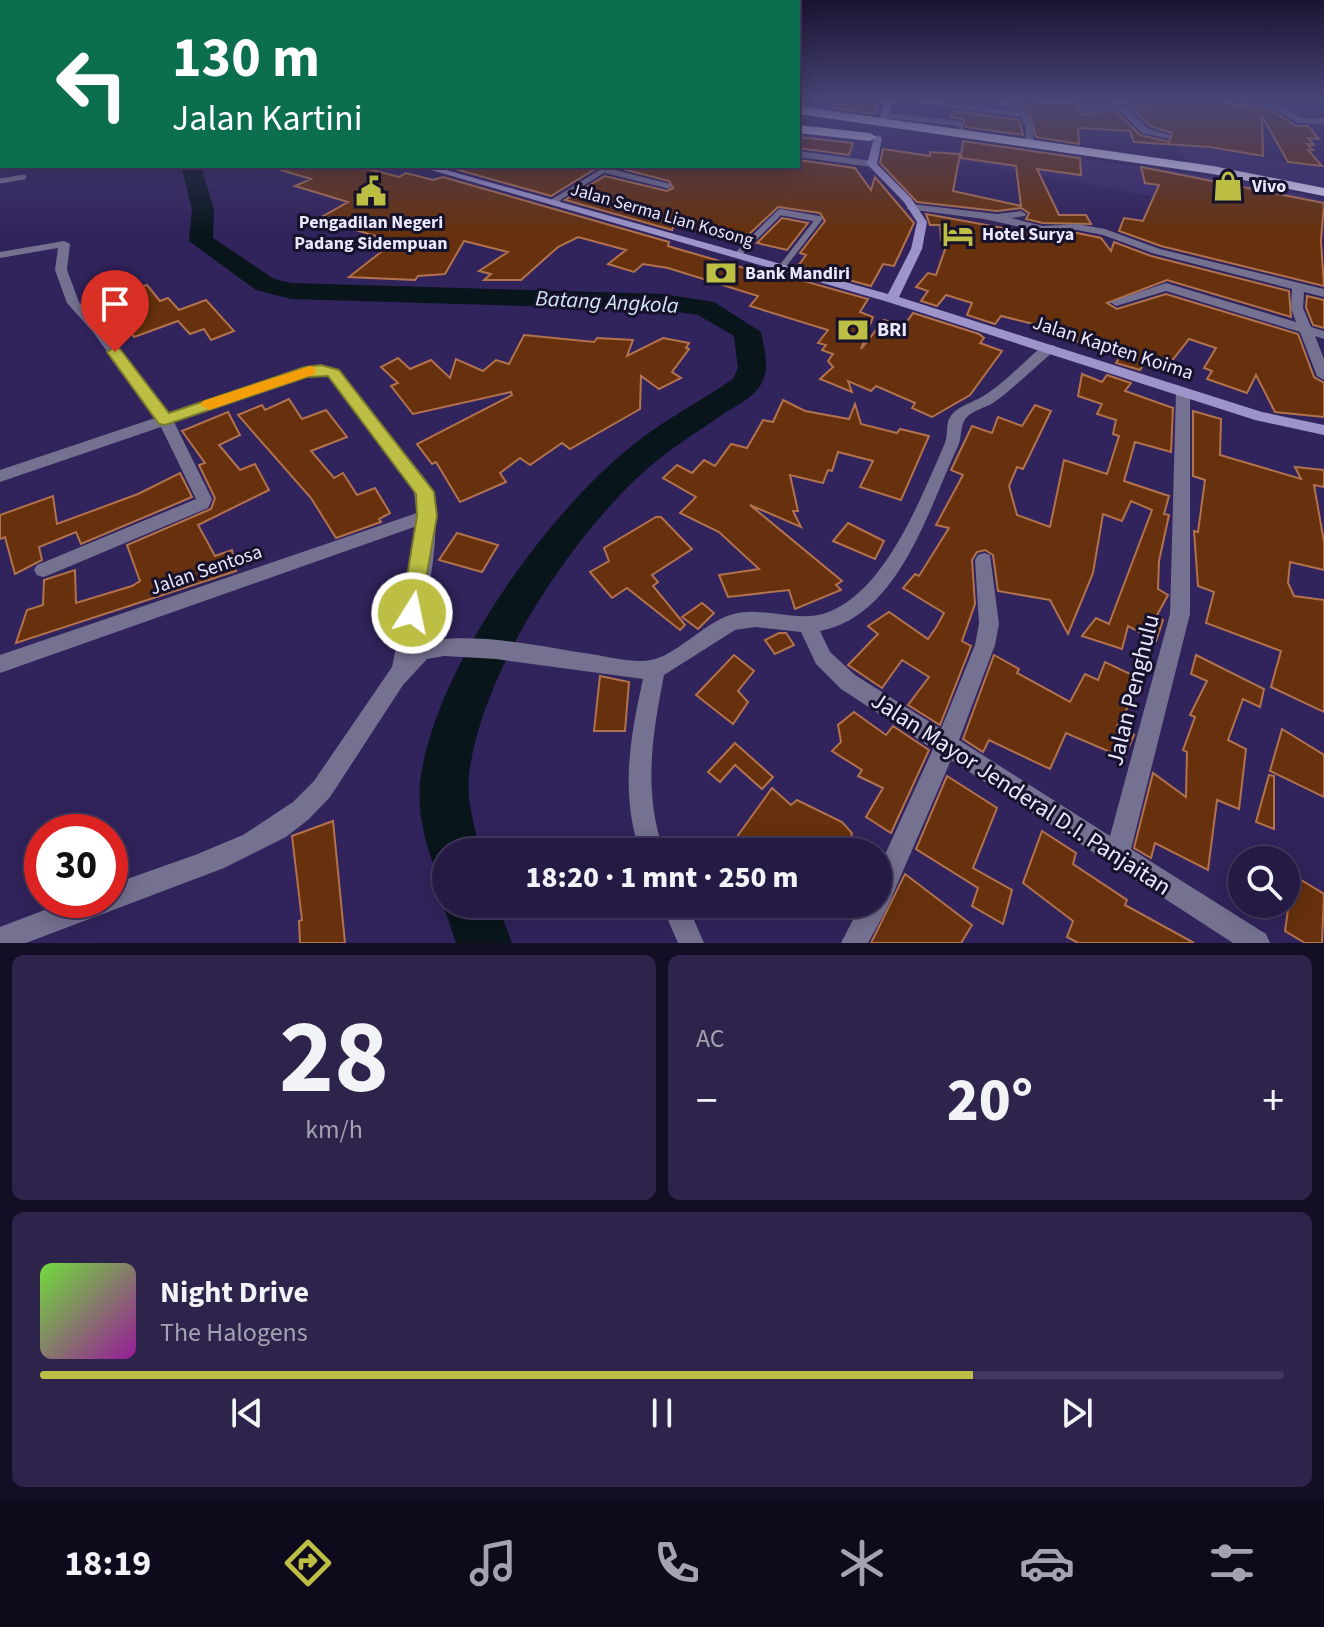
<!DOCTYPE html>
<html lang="id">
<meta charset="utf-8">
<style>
body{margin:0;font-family:"Source Sans 3",sans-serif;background:#2d234b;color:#f1f3f6;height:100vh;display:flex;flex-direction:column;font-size:30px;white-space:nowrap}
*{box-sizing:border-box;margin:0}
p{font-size:26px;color:#a3a1b2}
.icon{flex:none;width:44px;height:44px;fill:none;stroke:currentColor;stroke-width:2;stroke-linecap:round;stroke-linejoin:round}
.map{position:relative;height:943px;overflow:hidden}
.drawer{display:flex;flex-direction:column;gap:12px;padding:12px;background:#140e25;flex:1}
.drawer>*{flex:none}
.hud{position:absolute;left:0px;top:0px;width:800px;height:168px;box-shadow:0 4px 20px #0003,0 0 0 2px #42385d;background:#0b6e4f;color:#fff;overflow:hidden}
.fabs{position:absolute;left:1228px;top:846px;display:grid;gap:16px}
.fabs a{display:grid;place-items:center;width:72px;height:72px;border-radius:50%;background:#251a44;box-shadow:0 4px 20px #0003,0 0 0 2px #42385d;font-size:40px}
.speed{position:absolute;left:24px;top:814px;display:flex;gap:16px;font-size:40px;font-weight:700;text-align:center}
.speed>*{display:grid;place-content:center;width:104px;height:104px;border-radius:50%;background:#251a44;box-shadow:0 4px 20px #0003,0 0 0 2px #42385d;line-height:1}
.speed .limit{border:12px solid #d22;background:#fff;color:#111}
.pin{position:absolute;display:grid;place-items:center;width:68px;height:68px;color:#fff;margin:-82px -34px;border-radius:50% 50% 50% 0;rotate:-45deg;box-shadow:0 0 8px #0007}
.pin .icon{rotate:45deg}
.me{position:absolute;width:88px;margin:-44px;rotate:10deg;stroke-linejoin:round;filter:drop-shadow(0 0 6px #0008)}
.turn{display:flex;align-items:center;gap:28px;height:168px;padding:0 40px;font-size:36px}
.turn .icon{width:104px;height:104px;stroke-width:2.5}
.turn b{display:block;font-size:56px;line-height:68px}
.big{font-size:60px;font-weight:800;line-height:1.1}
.drawer .card{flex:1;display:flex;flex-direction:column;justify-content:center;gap:12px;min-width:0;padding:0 28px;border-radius:12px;background:#2d234b}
.drawer .dial{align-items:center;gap:0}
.dial b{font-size:104px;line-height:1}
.song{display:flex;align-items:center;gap:24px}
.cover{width:96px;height:96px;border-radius:12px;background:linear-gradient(135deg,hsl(100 70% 55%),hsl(300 70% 35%))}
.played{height:8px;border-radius:4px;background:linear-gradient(90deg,#bcbf44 75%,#42385d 75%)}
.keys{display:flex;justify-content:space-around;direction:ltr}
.heat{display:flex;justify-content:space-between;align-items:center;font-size:44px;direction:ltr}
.drawer .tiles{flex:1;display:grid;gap:12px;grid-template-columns:1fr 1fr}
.card:last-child{grid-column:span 2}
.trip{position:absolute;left:432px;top:838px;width:460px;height:80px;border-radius:40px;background:#251a44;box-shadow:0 4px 20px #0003,0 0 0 2px #42385d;font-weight:800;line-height:80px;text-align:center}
.tabs{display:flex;height:128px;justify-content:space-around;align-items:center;background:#0f0a1b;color:#a3a1b2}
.tabs .icon{width:56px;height:56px}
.tabs .on{color:#bcbf44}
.tabs b{font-size:36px;color:#f1f3f6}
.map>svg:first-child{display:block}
.built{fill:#3a2a6a}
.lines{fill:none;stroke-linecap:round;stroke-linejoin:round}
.river{fill:#08151b;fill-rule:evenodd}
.building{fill:#66310c;stroke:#b2724d;stroke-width:2}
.lane-far1{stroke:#757191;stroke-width:5}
.lane{stroke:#757191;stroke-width:6}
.street{fill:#757191;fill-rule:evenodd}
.secondary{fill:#9d95c9;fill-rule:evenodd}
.highway{fill:#d7d3f3;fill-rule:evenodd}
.route{fill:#bcbf44;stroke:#7a7c2c;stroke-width:2}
.slow{fill:#f59e0b}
.labels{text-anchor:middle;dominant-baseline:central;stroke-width:6;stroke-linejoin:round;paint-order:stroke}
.far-poi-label{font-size:18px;font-weight:bold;fill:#e9e7fc;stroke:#17122b;text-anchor:start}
.far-street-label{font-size:18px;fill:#e9e7fc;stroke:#17122b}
.poi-label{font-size:20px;font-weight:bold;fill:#e9e7fc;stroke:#17122b;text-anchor:start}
.street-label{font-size:20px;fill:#e9e7fc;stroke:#17122b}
.water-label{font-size:22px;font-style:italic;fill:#d2e8f4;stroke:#17122b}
.near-street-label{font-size:24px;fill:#e9e7fc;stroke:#17122b}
</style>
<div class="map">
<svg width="1324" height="943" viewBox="0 0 1324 943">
<rect width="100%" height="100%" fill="#31235b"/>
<g class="built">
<path d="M798 132 874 141 865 165 798 155Z"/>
<path d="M1172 142 1324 170V191L1191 165Z"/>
<path d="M962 143 1239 180 1324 200V228L956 160Z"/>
</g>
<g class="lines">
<g class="river">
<path d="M181 166H201L214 209 213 238 274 279 291 283 663 294 714 302 761 332C765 353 772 372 757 390 749 400 733 407 722 415 697 432 671 448 648 468 571 536 482 671 469 774 466 800 475 827 480 852H446V874L436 870C424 843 416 805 421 775 438 667 540 524 622 454 655 425 696 404 733 379L738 368 734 336 698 315 663 310 291 299 256 290 189 241 192 209Z"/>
<path d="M446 897V904H497L512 943H456L443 904Z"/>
</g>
</g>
<g class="building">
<path d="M832 101H879L874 114 832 108Z"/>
<path d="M1015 101 1087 105 1077 108 1084 115 1115 110 1140 135 1169 142 1172 133 1150 126 1131 108 1148 109 1137 104 1141 101H1216L1274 112 1296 126H1308L1319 139 1308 138 1314 145 1307 144 1313 150H1308L1322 166 1288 162 1262 116 1263 156 1210 147 1134 142 1130 131 1078 128 1079 144 1036 137 1029 111Z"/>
<path d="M953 111 1019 120 1023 135 966 127 963 119 951 117Z"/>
<path d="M798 137 853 143 849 155 798 148Z"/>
<path d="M963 141 1080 158 1081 175 1037 169 1059 215H1086L1091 224 1043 223 1026 219 1029 213 1021 208 997 211 917 202 880 163 883 149 930 156V152L960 154 953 191 1021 206 1016 166 961 158Z"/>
<path d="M798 160 855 168 871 190 875 177 914 223 894 266 883 264 871 286 798 266 806 255 800 253 825 221 820 213 778 207 743 240 674 224 672 230 565 200 605 176 667 191 673 188 669 181 611 166H798Z"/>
<path d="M282 166H357L399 177 406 173 433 180 443 177 669 242 668 246 678 249 775 277 787 280 790 277 868 299 860 312 873 317 861 349 884 320 904 326 913 313 979 334 984 338 980 343 1002 351 970 395 932 417 912 408 915 403 876 386 871 391 848 381 852 392 820 379 833 367 828 361 833 354 822 350 826 345 818 343 828 330 750 306 758 296 668 268 643 264 634 272 608 264 626 250 578 237 558 247 521 280H484L491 274 479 271 508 252 464 241 445 274 418 276 415 280 349 277 381 252 363 244 376 236 318 219 348 202 295 186 311 179 281 170Z"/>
<path d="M461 166H600L551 196 455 169Z"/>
<path d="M1141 167 1324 203 1321 241 1324 286 1161 246 1119 231 1124 218 1143 221 1159 185 1145 183Z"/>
<path d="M926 214 1042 235 1077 233 1101 238 1111 251 1114 242 1151 256 1289 291 1291 317 1167 280 1107 303 1117 309 1166 294 1298 334 1314 377 1324 383V417L1275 412 1256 375 1247 393 1207 379 1212 371 1204 368 1216 348 1189 339 1167 367 1147 360 1140 370 1116 363 1123 352 1082 343 1040 329 1042 326 1001 316 995 324 967 315 972 303 946 295 937 306 921 301 928 291 916 287 928 273 936 275 948 241 941 240 940 225H930Z"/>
<path d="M782 218 808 223 787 250 757 243Z"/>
<path d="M147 285 160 301 168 298 179 310 206 300 234 331 211 340 204 329 190 334 178 321 134 337 109 298Z"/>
<path d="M1307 296 1324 300V328L1313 325 1306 307Z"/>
<path d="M524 335 594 342 597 338 633 340 627 356 663 338 689 343 686 348 689 349 672 372 681 378 659 389 641 376 640 409 570 449 562 443 530 465 520 458 500 473 506 482 460 502 436 462 432 464 417 444 512 395 511 392 413 414 391 386 398 383 381 367 398 358 410 369 431 360 450 378 456 359 483 371 496 360 509 364Z"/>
<path d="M1082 374 1102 382 1107 375 1131 383 1125 391 1173 408 1171 452 1135 442 1124 481 1169 496 1164 514 1169 515 1159 561 1158 589 1168 595 1156 617 1163 620 1156 641 1128 626 1122 649 1082 636 1096 618 1109 624 1152 510 1131 501 1122 521 1103 514 1093 573 1068 634 1050 600 998 591 993 555 985 550 977 552 972 560 975 604 962 641 971 646 940 725 908 705 929 677 902 660 882 688 848 665 878 634 868 626 889 612 928 639 937 626 944 613 903 588 915 574 919 576 949 528 936 525 963 475 951 470 972 426 992 433 998 417 1022 426 1035 405 1051 411 1023 469 1017 467 1009 486 1017 515 1050 527 1064 460 1107 474 1119 436 1113 434 1116 420 1097 414 1102 404 1078 396Z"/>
<path d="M289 399 302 419 326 410 347 437 311 451 334 478 343 473 357 495 375 488 390 513 379 519 381 522 336 538 311 498 238 415 262 405 265 410Z"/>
<path d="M783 400 805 411 849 419 855 404 861 424 897 433 900 429 929 436 901 500 860 487 873 461 838 452 832 471 828 470 823 483 790 475 798 511H793L801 527 750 505 842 581 836 585 841 590 795 609 789 590 728 597 719 575 759 569 719 532 680 513 696 497 663 478 677 465 692 473 704 460 715 466 731 444 747 448 763 420 773 422Z"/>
<path d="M1193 411 1221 419 1220 455 1301 479 1295 467 1324 470V487L1314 485 1324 542V570L1290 562 1288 583 1294 596 1324 600V712L1271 687 1281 651 1206 623 1214 592 1198 586 1194 531 1198 532 1205 480 1193 476Z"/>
<path d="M228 412 240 435 219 445 240 470 255 464 269 490 198 525 215 556 232 550 236 571 16 643 27 610 43 605 44 580 75 570 76 603 132 586 140 581 127 545 211 509 215 498 199 465 205 463 182 431Z"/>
<path d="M180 473 192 497 81 544 76 532 39 547 42 560 15 574 5 537 0 539V515L53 496 57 524 138 494Z"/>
<path d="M656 517H661L692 549 652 575 658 582 653 586 685 625 680 630 627 588 612 598 590 572 609 561 604 548Z"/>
<path d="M848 523 884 541 875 559 833 541Z"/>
<path d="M457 533 498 545 482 572 439 560Z"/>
<path d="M702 603 714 613 698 629 682 617Z"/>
<path d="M779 633H786L794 645 775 654 765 640Z"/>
<path d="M734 655 754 671 738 691 748 702 733 724 696 695Z"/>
<path d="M994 655 1019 669 1017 673 1070 702 1085 674 1098 680 1105 662 1143 680 1139 695 1136 693 1117 726 1134 735 1124 758 1066 733 1050 769 989 740 983 752 963 739Z"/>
<path d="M1196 655 1264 689 1260 707 1243 699 1228 740 1246 749 1239 809 1217 800 1208 870 1155 843 1151 858 1134 848 1153 773 1186 797 1187 752 1183 750 1195 717 1190 715 1207 681 1191 674Z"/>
<path d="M600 676 629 682 625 731H594Z"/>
<path d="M854 712 886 735 893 726 929 750 891 833 866 817 883 788 858 776 862 770 832 751 841 742 838 725Z"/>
<path d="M1282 729 1324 755V797L1270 771Z"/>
<path d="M735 743 773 777 762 789 735 765 720 782 708 772Z"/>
<path d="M1269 775 1274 776V829L1256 822Z"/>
<path d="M947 776 997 808 973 868 1012 890 1003 924 972 906 978 888 916 849Z"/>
<path d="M772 788 791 805 797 800 842 822 852 833 847 852H726Z"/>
<path d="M333 821 345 943H300L299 921 302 920 292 836Z"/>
<path d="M1042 831 1076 853 1073 864 1127 900 1125 905 1194 943H1078L1067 937 1073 921 1023 883Z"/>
<path d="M905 874 972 925 961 943H871Z"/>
<path d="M1293 875 1324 894 1322 943H1305L1285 931Z"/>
</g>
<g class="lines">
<g class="lane-far1">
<path d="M884 115 961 124V135"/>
<path d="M0 181 24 177"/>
<path d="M554 201 604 170 668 186"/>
</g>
<g class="lane">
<path d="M553 202 558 199"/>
<path d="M737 255 780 212 819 219 782 267"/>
</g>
<g class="street">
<path d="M811 101H819L809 114H803Z"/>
<path d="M905 101H928L1019 112 996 101C1026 101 1035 117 1033 145L1029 148 1025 145 1026 127 1021 117Z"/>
<path d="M1121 101H1138L1124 105 1148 129 1170 135V139L1142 133 1116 107 1084 112 1080 110Z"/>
<path d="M1225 101 1277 105 1300 118H1324V124L1298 123 1275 109Z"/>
<path d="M798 151 872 161 877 164 872 167 798 157Z"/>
<rect x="0" y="159" width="2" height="6"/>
<path d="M911 204 997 214 1021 211 1026 214 1025 216 1011 218 1043 226 1077 224 1105 229 1160 249 1324 289V297L1304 292 1303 308 1311 327 1324 331V339L1315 336 1324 359V380L1317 376 1300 332 1166 291 1116 306 1110 302 1166 283 1296 322 1291 308 1292 289 1152 253 1103 235 1077 230 1043 232 984 219 907 209V205Z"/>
<path d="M64 241 70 244 67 270 79 302 103 326 168 413 305 368 321 366 339 370 427 481C447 523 426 600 417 645 464 628 547 648 597 655 614 658 634 663 651 660 675 656 703 624 730 615 761 605 795 623 826 613 886 592 921 497 945 443 948 435 946 426 949 419 954 408 968 404 978 399 1002 386 1023 362 1044 345H1054V351C1034 368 1014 388 993 403 985 408 973 410 966 418 960 425 962 438 958 446 928 510 899 616 820 631L830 652 855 675 941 729 975 645 979 624 975 560 978 555 984 553 990 555 999 624 995 645 959 740 1110 836 1170 614 1176 392 1178 389H1188L1190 392V614L1131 849 1266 934 1270 943H1233L951 760 887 908 868 943H841L861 904H878V870L933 749 841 689 816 664 801 632 755 627 735 630 664 675C652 736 643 792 664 852H640C620 793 630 738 643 679L496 659 444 656 427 659 403 685 330 797 309 819 286 837 224 868 26 943H0V927L71 900H110V885L195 855 243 835 293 802 314 781 392 667 411 574 417 526 0 673V655L417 513 413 487 329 376H307L174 422 212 499 208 508 49 575 43 577 37 575 34 570 37 565 196 499 161 427 0 482V470L155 418 93 332 67 303 55 270 58 248 0 258V252Z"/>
<path d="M661 904H687L704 943H678Z"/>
</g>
<g class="secondary">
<path d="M885 101H893L886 123 882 126 878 123Z"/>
<path d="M878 135 882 138 877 164 911 198 927 222 922 249 899 297 1262 412 1324 425V435L1255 420 888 302 417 166H432L888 294 911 249 917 222 904 202 867 164 874 138Z"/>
</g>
<g class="highway">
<path d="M798 106 1213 166 1324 188V196L1213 174 798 114Z"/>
<path d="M798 125 870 133 877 137 870 141 798 133Z"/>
</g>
</g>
<linearGradient id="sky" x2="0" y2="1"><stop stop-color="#1b1332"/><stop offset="0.43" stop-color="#484577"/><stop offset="1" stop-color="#484577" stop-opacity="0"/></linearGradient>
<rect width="1324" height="233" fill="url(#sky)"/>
<path class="route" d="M115 347 120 349 169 413 305 367 321 365 339 370 434 492 437 516 419 620H404L401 613 417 516 416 494 328 376 307 377 165 425 159 424 107 352Z"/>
<path class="slow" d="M310 366 315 367V374L209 410 200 405 203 401Z"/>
<defs>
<g id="shop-bare" transform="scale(2.4)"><path d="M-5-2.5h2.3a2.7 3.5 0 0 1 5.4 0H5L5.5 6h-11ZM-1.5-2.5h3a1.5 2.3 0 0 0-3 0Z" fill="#bcbf44" stroke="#17122b" stroke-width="2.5" paint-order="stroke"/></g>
<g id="civic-bare" transform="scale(2.4)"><path d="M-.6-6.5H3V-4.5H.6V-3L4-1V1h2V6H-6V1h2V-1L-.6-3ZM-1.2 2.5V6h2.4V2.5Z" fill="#bcbf44" stroke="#17122b" stroke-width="2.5" paint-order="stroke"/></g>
<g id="hotel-bare" transform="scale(2.4)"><path d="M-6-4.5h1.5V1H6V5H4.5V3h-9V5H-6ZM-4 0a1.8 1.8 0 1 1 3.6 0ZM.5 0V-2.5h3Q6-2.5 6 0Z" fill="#bcbf44" stroke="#17122b" stroke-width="2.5" paint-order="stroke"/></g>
<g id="bank-bare" transform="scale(2.4)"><path d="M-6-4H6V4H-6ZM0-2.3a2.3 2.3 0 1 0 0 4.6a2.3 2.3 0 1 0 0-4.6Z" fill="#bcbf44" stroke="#17122b" stroke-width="2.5" paint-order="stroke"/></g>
</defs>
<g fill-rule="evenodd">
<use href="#shop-bare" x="1228" y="186"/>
<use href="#civic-bare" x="371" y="191"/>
<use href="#hotel-bare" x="958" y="234"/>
<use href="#bank-bare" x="721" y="273"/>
<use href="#bank-bare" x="853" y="330"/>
</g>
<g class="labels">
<g class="far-poi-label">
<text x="1252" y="186">Vivo</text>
<text x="371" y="222" text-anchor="middle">Pengadilan Negeri<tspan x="371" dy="21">Padang Sidempuan</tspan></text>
<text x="982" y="234">Hotel Surya</text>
<text x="745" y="273">Bank Mandiri</text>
</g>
<g class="far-street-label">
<text transform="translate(662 215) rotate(16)">Jalan Serma Lian Kosong</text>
</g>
<g class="poi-label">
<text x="877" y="330">BRI</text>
</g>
<g class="street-label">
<text transform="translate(1113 348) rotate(18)">Jalan Kapten Koima</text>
<text transform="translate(206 570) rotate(-19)">Jalan Sentosa</text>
</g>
<g class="water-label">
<text transform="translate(607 302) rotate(3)">Batang Angkola</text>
</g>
<g class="near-street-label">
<text transform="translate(1133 690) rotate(-76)">Jalan Penghulu</text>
<text transform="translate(1021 794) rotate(33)">Jalan Mayor Jenderal D.I. Panjaitan</text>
</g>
</g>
</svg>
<div class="fabs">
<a><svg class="icon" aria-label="search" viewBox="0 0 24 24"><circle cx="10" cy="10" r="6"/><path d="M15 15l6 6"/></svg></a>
</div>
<div class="speed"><div class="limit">30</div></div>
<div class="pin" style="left:115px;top:352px;background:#d93025"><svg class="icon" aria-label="arrive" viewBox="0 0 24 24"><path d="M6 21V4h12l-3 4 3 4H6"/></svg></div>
<svg class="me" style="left:412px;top:613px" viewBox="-20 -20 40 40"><circle r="17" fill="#bcbf44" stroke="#fff" stroke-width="3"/><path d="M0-11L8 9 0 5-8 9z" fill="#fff"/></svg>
<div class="trip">18:20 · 1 mnt · 250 m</div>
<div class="hud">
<div class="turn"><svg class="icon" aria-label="left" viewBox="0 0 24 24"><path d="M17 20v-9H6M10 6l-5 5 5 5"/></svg><div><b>130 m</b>Jalan Kartini</div></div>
</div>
</div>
<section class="drawer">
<div class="tiles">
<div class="card dial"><b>28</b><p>km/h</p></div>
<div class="card"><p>AC</p>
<div class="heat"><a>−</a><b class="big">20°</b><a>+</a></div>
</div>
<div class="card">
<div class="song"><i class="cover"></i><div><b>Night Drive</b><p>The Halogens</p></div></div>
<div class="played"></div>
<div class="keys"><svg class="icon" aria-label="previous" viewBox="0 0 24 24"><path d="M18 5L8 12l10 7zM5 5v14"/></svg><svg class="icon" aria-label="pause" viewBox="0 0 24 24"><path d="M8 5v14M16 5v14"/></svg><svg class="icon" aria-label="next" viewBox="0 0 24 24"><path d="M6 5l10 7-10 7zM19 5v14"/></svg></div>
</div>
</div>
</section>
<nav class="tabs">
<b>18:19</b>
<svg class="icon on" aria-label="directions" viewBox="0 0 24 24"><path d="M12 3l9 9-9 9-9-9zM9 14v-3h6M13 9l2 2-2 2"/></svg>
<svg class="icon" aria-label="music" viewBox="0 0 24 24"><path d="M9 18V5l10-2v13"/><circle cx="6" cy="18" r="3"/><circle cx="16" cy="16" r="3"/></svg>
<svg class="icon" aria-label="phone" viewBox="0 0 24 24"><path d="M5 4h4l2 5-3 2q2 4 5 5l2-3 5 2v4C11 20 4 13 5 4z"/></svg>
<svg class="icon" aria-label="climate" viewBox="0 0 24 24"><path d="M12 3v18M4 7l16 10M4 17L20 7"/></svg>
<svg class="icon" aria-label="car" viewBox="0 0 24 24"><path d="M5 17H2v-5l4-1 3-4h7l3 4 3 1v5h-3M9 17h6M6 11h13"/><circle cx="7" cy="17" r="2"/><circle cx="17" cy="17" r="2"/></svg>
<svg class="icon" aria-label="filters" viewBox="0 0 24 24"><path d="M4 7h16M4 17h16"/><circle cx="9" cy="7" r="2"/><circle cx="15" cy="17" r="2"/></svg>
</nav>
